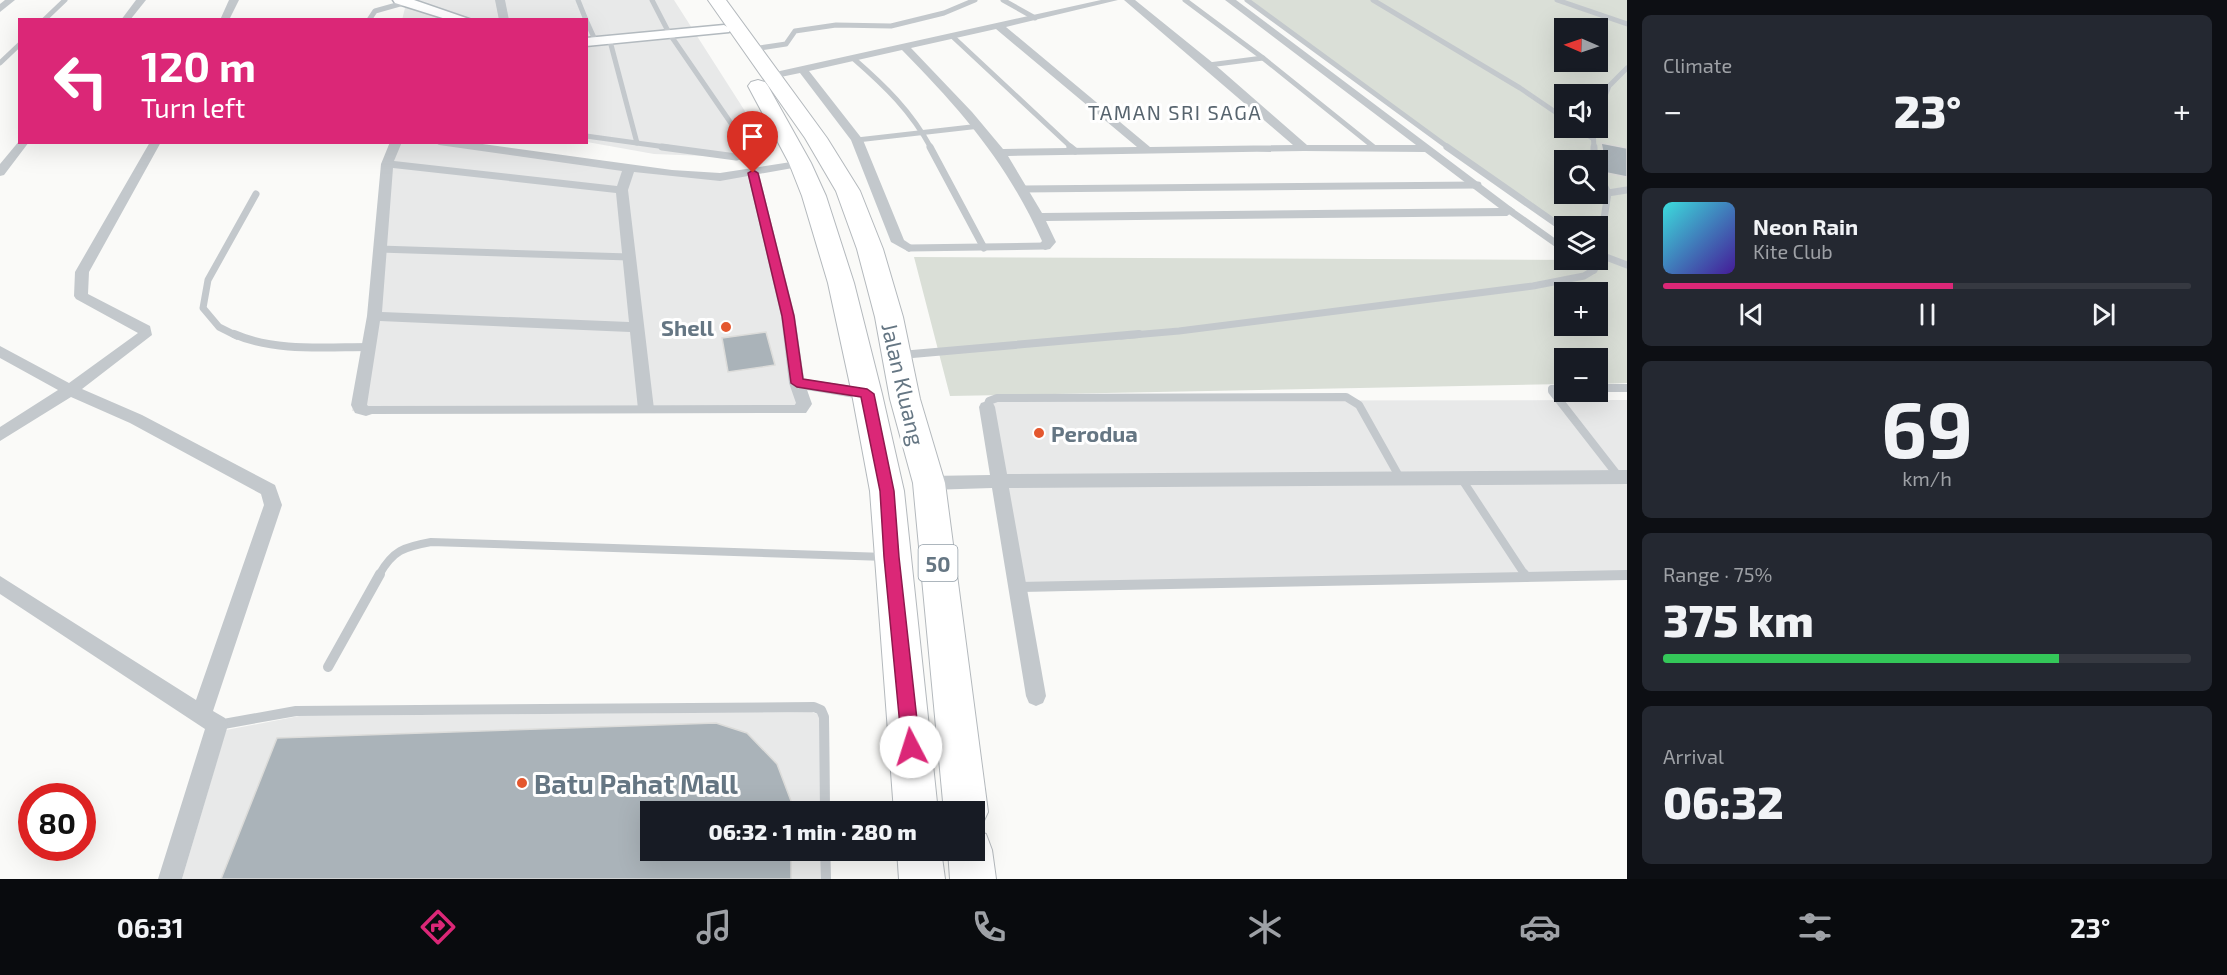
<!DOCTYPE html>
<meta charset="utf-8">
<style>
body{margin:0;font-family:"Exo 2",sans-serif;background:#242831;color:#f1f3f6;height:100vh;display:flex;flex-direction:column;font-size:22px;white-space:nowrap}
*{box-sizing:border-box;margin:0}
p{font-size:20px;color:#9ea1a6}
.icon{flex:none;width:33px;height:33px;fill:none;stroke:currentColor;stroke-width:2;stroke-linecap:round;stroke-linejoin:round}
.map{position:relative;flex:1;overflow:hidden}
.side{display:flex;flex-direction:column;gap:15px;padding:15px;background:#0d0f14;width:600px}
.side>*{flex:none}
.guide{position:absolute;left:18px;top:18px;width:570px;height:126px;border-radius:0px;box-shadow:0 6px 24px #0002;background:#db2777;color:#fff;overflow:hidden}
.needle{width:39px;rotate:272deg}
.controls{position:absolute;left:1554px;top:18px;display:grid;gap:12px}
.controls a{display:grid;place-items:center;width:54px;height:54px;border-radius:0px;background:#171b24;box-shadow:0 6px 24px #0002;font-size:30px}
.speed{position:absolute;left:18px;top:783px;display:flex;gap:12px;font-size:30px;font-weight:700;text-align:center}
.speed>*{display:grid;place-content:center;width:78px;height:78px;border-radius:50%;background:#171b24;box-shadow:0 6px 24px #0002;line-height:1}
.speed .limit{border:9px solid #d22;background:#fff;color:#111}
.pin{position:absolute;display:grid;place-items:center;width:51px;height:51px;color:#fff;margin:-62px -26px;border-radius:50% 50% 50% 0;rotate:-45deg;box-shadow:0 0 6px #0007}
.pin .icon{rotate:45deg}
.me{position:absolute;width:66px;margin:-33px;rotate:355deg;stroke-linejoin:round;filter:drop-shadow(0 0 4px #0008)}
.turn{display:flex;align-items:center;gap:21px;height:126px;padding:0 24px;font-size:27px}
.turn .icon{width:78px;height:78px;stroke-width:2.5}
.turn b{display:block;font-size:42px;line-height:51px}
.big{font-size:45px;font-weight:800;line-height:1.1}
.side .tile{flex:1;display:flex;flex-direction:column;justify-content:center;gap:9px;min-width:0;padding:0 21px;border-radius:9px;background:#242831}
.side .dial{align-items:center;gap:0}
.dial b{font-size:78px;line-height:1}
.song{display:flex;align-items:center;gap:18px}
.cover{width:72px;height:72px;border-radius:9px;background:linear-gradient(135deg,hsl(180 70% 55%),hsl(260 70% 35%))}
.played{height:6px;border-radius:3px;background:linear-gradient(90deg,#db2777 55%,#363941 55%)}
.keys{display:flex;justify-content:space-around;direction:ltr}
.heat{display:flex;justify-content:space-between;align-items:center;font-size:33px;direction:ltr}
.charge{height:9px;border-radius:4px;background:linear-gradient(90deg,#34c759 75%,#363941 0)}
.trip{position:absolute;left:640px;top:801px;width:345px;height:60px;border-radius:0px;background:#171b24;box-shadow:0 6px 24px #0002;font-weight:800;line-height:60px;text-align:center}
.tabs{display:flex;height:96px;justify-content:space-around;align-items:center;background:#090b0e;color:#9ea1a6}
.tabs .icon{width:42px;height:42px}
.tabs .current{color:#db2777}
.tabs b{font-size:27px;color:#f1f3f6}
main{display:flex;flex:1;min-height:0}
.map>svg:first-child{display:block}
.built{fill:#e8e9e9}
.green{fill:#dadfd7;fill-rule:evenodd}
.building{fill:#aab3b9;stroke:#dcdcda;stroke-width:1.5}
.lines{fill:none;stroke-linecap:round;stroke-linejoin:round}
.secondary-casing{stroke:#b3babf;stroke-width:3}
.highway-casing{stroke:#b4b9bd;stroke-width:2}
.lane-far3{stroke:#c3c8cc;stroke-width:5}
.lane-far2{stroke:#c3c8cc;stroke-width:7}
.lane-far1{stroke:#c3c8cc;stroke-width:8}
.lane{stroke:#c3c8cc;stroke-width:10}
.street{fill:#c3c8cc;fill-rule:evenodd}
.secondary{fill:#fff;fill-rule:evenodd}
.highway{fill:#fff;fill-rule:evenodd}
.route{fill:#db2777;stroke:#8e194d;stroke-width:1.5}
.poi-dot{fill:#e4572e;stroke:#fff;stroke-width:2}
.labels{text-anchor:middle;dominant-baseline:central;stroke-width:6;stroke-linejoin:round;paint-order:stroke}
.far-neighbourhood-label{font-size:20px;letter-spacing:1.5px;fill:#57646e;stroke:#fff}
.shield{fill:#fff;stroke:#939fa8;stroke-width:1.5}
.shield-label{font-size:21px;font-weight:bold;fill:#657683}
.poi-label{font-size:22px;font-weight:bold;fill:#657683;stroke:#fff;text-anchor:end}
.street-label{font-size:22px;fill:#657683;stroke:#fff}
.near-poi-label{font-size:27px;font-weight:bold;fill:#657683;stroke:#fff;text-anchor:start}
</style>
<main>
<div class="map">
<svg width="1627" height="879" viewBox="0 0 1627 879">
<rect width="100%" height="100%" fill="#fafaf8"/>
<g class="built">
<path d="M407 0H674L750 119 758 158 654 154 587 142 586 20H402Z"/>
<path d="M392 143H460L673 172 718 174 758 169 795 320 803 372 811 406 801 412 370 413 352 411 369 314Z"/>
<path d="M1627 400V577L1011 592 981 411 998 401Z"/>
<path d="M812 712 829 719 830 811 651 812V850L831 851V879H182L226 730 299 716Z"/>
</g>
<path class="green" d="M1246 0H1627V383L1598 384V358H1564V384L950 396 914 257 1598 260V226H1564V232ZM1564 28H1598V62H1564ZM1564 94H1598V128H1564ZM1564 160H1598V194H1564ZM1564 292H1598V326H1564Z"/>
<g class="building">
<path d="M1601 143 1627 148V177L1607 173Z"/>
<path d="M766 332 775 365 728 372 722 338Z"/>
<path d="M716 723 747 733 777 764 791 801V812H651V850H791V879H221L277 738Z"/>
</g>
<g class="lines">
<g class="secondary-casing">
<g id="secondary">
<path d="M393 0H414L472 20H449L395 3Z"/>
<path d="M724 25 731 29 729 32 586 46V38Z"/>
</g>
</g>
<g class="highway-casing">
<g id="highway">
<path d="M708 0H726L827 138 860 191 883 249 903 317 920 399 945 483 988 812 981 827 975 830 986 834 992 850 996 879H950L948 850H975V812H944L913 483 890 399 875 317 857 249 836 191 805 138Z"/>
<path d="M758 80 765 82 768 86 811 163 826 196 854 283 882 394 904 491 938 812H894L870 491 852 394 828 283 802 196 789 163 748 86 751 82Z"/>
<path d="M897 850H941L945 879H899Z"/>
</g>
</g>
<g class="lane-far3">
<path d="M578 0 586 20"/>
<path d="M652 0 669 33 748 148"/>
<path d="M1003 0 1035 18"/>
<path d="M1185 0 1263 58 1375 148"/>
<path d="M1247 0 1449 148"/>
<path d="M1373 0 1520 88 1564 118"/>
<path d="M1557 0 1627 24"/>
<path d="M44 20 65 0"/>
<path d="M369 20 375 11 407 2"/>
<path d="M586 20 596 42"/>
<path d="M952 36 1072 148"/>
<path d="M610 41 637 143"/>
<path d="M753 49 786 44 795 31 836 25 891 26 944 13 975 0"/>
<path d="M854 59C885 86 911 111 931 148"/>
<path d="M0 63 20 44"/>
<path d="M1209 65 1263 58"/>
<path d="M1598 113 1609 86 1627 68"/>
<path d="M1578 128 1592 138"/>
<path d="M1593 128 1594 148"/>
<path d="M586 136 673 148"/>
<path d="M857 140 980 126"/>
</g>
<g class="lane-far2">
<path d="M662 147 736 157 751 153 747 147"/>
<path d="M930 147 984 248"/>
<path d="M1070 147 1075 151"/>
<path d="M1447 147 1564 229"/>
<path d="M1594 147V160"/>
<path d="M1598 174 1608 193"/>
<path d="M1023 189 1478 185"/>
<path d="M1509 210 1564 249"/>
<path d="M909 248 1045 246"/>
<path d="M379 249 629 257"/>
<path d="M1598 254 1627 265"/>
<path d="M1598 257 1608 193 1627 190"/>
<path d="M1579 260 1594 270"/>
<path d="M237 336 219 327 203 308 208 280 256 194"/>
<path d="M1121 336 1179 331 1533 286 1584 276 1594 270 1597 260"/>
</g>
<g class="lane-far1">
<path d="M234 334C275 352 325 347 369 347"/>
<path d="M901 355 1139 334"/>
<path d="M1564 388 1552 389V391L1619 477"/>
<path d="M1598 388H1627"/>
<path d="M987 407 989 401 997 398 1346 397 1359 405 1400 478"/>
<path d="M366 410 800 409"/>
<path d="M1461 478 1525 575"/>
<path d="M379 575C393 550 404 547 431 542L886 557"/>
<path d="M1620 575H1627"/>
</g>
<g class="lane">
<path d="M1524 574 1526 577"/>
<path d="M1018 587 1627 575"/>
<path d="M328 667 380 574"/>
<path d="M218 725 296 711 814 707 821 710 824 717 825 812"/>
<path d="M825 850 826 879"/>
</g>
<g class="street">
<path d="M5 0H15L0 12V4Z"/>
<path d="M136 0H146L130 20H121Z"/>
<path d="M229 0H239L229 20H220Z"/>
<path d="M495 0H505L509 20H499Z"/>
<path d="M1101 0H1118L1006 27 1150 147 1293 145 1124 0H1135L1213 63 1307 145H1416L1225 0H1236L1515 210 1507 216 1046 221 1056 242 1050 249 1045 250 1038 246 1042 241C1007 163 962 111 902 50L809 71 863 140 904 240 916 248 909 252 891 242 851 140 800 73 771 79 766 76 771 73ZM996 29 1137 147 1003 149 972 112 911 48ZM1304 151 1425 152 1499 208 1042 213 1008 156Z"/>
<path d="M20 140V142H29L4 175 0 176V164Z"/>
<path d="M150 142H161L89 272 88 294 150 326 152 335 82 389 142 415 275 485 282 505 213 711 225 718 228 725 182 879H158L205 729 0 594V576L196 700 264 505 261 494 130 423 71 397 0 441V427L58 390 0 358V346L69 383 138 333 76 299 74 296 75 272Z"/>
<path d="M390 142H402L394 161 617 186 622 171 439 145 434 142H468L672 170 720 173 804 160V166L759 174 795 316 804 379 867 388 873 390 875 394 873 398 867 400 807 390 812 404 806 413H794L792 409 796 403 789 383 781 316 748 176 720 181 634 172 628 190 654 409 652 413H640L638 409 630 332 380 321 367 405 374 410 372 414 366 416 355 413 351 405 367 316 381 164ZM393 168 616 193 629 322 382 312Z"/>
<path d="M987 401 993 403 995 407 1007 474 1627 470V484L1009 488 1046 696 1043 703 1036 706 1029 703 1026 696 992 488 929 490 923 488 920 483 923 478 929 476 990 475 979 407 981 403Z"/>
</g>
<use href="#secondary" class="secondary"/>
<use href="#highway" class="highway"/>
</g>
<path class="route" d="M753 170 758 173 794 316 803 379 867 389 874 394 894 491 899 557 920 747 918 753 911 756 905 753 902 747 884 557 880 491 861 397 797 387 791 383 782 316 748 173Z"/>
<g class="poi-dot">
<circle cx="726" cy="327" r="6"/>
<circle cx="1039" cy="433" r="6"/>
<circle cx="522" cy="783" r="6"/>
</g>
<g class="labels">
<g class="far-neighbourhood-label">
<text x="1175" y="112">TAMAN SRI SAGA</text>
</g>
<rect class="shield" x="918.5" y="545" width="39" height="36" rx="4.5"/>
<g class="shield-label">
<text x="938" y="563">50</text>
</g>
<g class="poi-label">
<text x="714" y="327">Shell</text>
<text x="1051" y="433" text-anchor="start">Perodua</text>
</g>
<g class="street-label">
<text transform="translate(904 384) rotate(77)">Jalan Kluang</text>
</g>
<g class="near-poi-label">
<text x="534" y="783">Batu Pahat Mall</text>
</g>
</g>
</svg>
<div class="controls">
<a><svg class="needle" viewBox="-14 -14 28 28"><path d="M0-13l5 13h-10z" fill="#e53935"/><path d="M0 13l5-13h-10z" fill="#9ea1a6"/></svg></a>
<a><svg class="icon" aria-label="sound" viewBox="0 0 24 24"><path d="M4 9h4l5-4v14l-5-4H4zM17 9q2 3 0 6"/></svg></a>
<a><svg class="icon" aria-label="search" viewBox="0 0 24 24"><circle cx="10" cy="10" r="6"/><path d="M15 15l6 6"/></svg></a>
<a><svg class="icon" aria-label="layers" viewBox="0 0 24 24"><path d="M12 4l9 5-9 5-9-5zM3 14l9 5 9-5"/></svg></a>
<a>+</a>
<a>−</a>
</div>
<div class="speed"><div class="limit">80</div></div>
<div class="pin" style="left:753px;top:173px;background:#d93025"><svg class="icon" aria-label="arrive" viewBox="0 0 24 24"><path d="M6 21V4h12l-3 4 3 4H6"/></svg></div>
<svg class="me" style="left:911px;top:747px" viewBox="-20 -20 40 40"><circle r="19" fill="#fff"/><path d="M0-13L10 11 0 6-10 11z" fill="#db2777"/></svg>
<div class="trip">06:32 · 1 min · 280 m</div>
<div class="guide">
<div class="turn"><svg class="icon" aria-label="left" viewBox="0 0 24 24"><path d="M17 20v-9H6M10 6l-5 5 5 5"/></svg><div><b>120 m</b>Turn left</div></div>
</div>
</div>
<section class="side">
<div class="tile"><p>Climate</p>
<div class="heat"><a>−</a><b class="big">23°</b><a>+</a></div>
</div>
<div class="tile">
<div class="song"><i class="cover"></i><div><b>Neon Rain</b><p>Kite Club</p></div></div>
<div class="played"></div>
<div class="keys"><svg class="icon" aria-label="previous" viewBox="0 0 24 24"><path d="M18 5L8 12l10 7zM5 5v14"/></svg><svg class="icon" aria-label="pause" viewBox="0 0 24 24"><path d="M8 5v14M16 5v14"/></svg><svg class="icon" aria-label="next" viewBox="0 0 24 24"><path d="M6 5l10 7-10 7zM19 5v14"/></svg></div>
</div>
<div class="tile dial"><b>69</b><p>km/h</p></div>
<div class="tile"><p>Range · 75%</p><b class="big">375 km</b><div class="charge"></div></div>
<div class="tile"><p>Arrival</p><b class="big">06:32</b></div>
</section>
</main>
<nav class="tabs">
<b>06:31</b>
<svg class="icon current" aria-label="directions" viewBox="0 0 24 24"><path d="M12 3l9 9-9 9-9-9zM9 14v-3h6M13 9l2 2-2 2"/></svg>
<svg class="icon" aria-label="music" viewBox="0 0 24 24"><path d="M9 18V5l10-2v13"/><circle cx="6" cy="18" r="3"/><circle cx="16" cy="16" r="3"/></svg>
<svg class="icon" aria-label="phone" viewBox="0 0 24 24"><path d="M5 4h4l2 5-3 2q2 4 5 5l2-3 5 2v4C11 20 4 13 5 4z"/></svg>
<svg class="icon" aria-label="climate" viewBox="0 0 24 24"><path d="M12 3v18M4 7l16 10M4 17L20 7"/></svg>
<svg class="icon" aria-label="car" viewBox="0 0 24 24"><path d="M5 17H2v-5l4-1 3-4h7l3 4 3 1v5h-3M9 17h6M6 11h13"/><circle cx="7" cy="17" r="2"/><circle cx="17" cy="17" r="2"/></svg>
<svg class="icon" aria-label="filters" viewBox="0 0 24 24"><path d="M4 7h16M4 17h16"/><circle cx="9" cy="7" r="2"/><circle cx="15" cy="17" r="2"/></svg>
<b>23°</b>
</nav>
